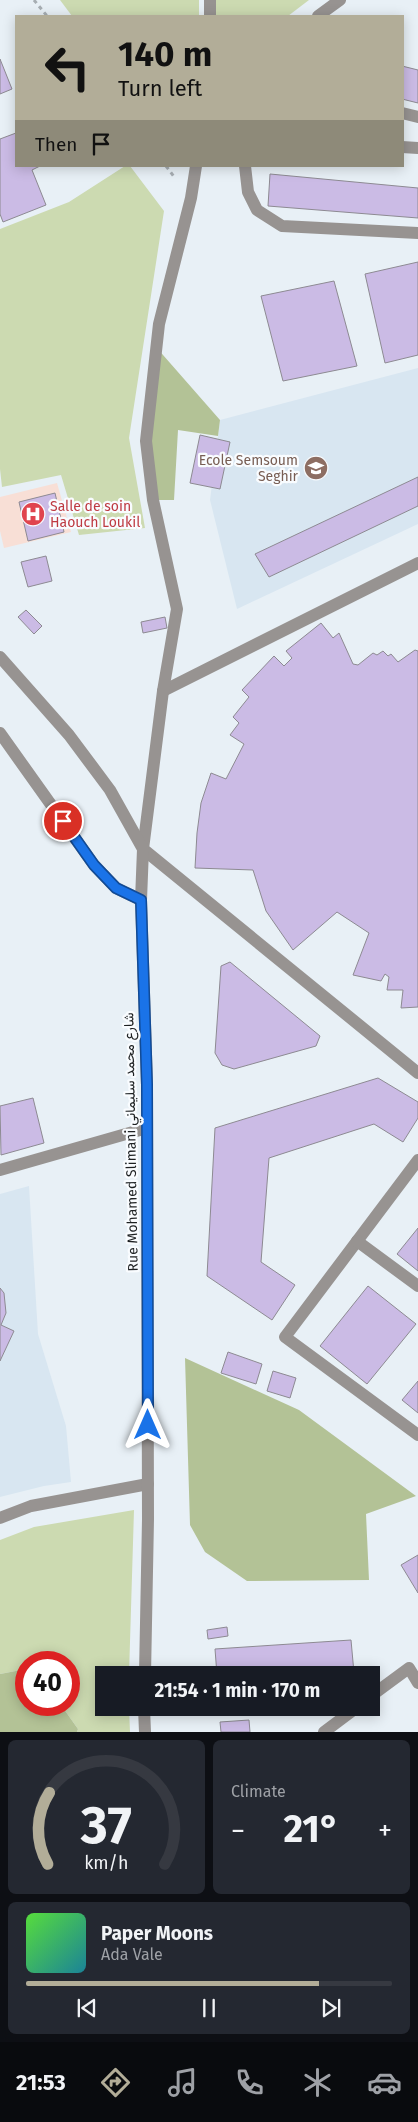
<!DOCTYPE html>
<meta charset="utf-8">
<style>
body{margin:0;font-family:"Fira Sans",Vazirmatn,sans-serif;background:#242831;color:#f1f3f6;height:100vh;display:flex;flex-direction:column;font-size:19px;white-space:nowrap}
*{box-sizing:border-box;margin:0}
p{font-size:16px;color:#9ea1a6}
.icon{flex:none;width:28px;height:28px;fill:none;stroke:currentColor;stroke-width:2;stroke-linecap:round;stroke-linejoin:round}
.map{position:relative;height:1732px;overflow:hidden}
.drawer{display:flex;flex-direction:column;gap:8px;padding:8px;background:#0d0f14;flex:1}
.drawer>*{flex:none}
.hud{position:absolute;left:15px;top:15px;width:389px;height:152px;border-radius:0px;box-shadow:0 2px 12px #0003;background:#b2ad98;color:#111;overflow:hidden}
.speed{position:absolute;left:15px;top:1651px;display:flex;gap:10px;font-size:25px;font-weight:700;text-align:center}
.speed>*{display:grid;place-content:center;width:65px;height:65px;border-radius:50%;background:#171b24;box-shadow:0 2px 12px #0003;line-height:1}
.speed .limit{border:8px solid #d22;background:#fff;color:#111}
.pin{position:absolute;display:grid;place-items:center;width:42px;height:42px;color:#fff;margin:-21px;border:2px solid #fff;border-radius:50%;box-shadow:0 1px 5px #0007}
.me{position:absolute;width:55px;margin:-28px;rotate:0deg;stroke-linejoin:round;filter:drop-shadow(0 0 4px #0008)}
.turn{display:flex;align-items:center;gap:18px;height:105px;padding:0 20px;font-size:22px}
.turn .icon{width:65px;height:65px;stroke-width:2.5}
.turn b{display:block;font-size:35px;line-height:42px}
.then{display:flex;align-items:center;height:48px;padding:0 20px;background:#0003;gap:10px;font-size:19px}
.big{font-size:38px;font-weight:700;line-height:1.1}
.drawer .widget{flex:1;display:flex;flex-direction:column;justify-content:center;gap:8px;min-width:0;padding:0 18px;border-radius:8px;background:#242831}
.drawer .dial{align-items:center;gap:0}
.dial svg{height:130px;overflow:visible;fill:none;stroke:#363941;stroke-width:7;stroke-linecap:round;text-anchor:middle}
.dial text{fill:#f1f3f6;stroke:none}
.song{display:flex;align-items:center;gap:15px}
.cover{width:60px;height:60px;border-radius:8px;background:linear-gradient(135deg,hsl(110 70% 55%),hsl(190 70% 35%))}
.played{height:5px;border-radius:2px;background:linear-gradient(90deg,#b2ad98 80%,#363941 80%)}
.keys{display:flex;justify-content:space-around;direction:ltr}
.heat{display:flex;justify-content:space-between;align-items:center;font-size:28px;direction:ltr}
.drawer .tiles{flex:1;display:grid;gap:8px;grid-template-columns:1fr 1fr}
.widget:last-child{grid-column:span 2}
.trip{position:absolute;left:95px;top:1666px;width:285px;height:50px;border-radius:0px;background:#171b24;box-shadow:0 2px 12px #0003;font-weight:700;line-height:50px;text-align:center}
.tabs{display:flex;height:80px;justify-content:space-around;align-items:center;background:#090b0e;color:#9ea1a6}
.tabs .icon{width:35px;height:35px}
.tabs .active{color:#b2ad98}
.tabs b{font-size:22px;color:#f1f3f6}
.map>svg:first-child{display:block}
.built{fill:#d8e6f1}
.medical{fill:#f8dfd6}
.green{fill:#ccdab1}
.forest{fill:#b3c296}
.building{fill:#cbbbe5;stroke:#8d8a92}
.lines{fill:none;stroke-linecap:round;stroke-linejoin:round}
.path{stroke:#a7aeb3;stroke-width:3;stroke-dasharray:4 4;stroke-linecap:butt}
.service{stroke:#979391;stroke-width:12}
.minor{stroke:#979391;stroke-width:12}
.tertiary{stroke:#979391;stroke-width:12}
.route-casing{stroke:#114b97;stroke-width:12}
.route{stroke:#1a73e8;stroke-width:9}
.labels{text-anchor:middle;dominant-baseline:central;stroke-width:4.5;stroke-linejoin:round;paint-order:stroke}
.education-label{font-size:14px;fill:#785e54;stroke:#f9fcff;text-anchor:end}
.health-label{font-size:14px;fill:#be3a42;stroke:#f9fcff;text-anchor:start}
.street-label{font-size:14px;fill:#1d2022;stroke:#f9fcff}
</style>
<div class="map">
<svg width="418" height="1732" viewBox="0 0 418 1732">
<rect width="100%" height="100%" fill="#e8f0f6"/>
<g class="built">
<path d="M418 368V524L237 609 210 500 220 420Z"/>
<path d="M29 1186 38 1334 66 1426 71 1482 44 1486 0 1497V1194Z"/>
</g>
<path class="medical" d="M57 483 71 532 4 548 0 531V497Z"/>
<g class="green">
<path d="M60 0H199V16H72Z"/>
<path d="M210 0H309L288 16H210Z"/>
<path d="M125 166H130L164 211 129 438 145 528 79 535 61 475 2 487 0 469V229L69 202Z"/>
<path d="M134 1510 129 1675H104V1708H129L130 1732H77L78 1729 61 1705H69V1662H26V1669L0 1674V1540L34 1527Z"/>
</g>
<g class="forest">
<path d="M156 347 220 420 218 436 178 430 174 500H153L146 441Z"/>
<path d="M185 1358 299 1410 416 1496 366 1514 369 1580 247 1581 205 1552 190 1525Z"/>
<path d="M26 1669V1705H61L78 1729 77 1732H0V1674Z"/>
</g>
<g class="building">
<path d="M0 59 12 89 0 94Z"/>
<path d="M402 66 418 70V103L402 99Z"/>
<path d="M16 133V166H40L32 170 46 205 3 222 0 214V139Z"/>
<path d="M270 174 418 188V218L268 206Z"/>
<path d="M418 262V355L385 363 365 274Z"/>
<path d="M334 281 357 366 283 381 261 296Z"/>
<path d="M200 435 230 442 220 489 190 483Z"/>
<path d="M418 477V506L269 577 255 554Z"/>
<path d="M55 493 64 532 28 541 19 502Z"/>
<path d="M46 556 52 581 28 587 21 562Z"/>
<path d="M26 610 42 626 34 634 18 617Z"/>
<path d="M165 617 167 628 143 633 141 622Z"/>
<path d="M321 623 333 638 339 633 353 664 358 665 373 653 377 655 383 651 388 656 391 654 398 662 415 650 418 651V1007L401 1008 403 990H387L389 977 385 974 381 981 353 975 369 933 337 912 293 950 266 911 253 870 195 868 197 833 201 803 211 773 226 779 244 744 230 735 239 723 233 717 249 697 242 690 274 656 284 666 292 658 286 651Z"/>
<path d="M230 962 320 1036 316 1046 234 1069 222 1065 215 1053 221 966Z"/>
<path d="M378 1078 418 1102V1118L403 1142 374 1124 269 1158 261 1262 295 1285 272 1320 207 1276 215 1128Z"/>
<path d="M33 1098 44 1143 1 1155 0 1106Z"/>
<path d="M418 1228V1271L397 1254Z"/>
<path d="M368 1286 416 1324 367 1384 320 1346Z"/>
<path d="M0 1288 4 1293 6 1313 1 1325 14 1331 0 1361Z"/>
<path d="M228 1352 262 1364 256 1384 221 1373Z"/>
<path d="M273 1371 296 1378 290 1398 267 1391Z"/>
<path d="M418 1381V1413L402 1400Z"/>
<path d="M418 1555V1593L401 1565Z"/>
<path d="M227 1627 228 1636 208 1639 207 1630Z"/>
<path d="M351 1640 354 1673 315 1675H217L215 1649Z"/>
<path d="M249 1720 250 1732H221L220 1722Z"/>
</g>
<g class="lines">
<g class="path">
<path d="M34 0 47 16"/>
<path d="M166 166 175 178"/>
</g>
<g class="service">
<path d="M402 113 418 117"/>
<path d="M402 147 418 148"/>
<path d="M163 691 418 563"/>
<path d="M0 1518 31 1506 148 1484"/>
</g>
<g class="minor">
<path d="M210 0V16"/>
<path d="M318 16 340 0"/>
<path d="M196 166 191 198 159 324 146 441 153 500 177 609 163 691 143 849 418 1073"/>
<path d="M245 166 248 192 257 210 282 226 418 233"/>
<path d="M0 733 94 865 116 888 141 900"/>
<path d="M418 1160 285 1337 418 1435"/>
<path d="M0 1170 147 1128"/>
<path d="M357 1241 418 1286"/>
<path d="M371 1696 409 1668 418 1683"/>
<path d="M324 1732 356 1708"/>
</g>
<g class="tertiary">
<path d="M0 657 69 735 110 790 143 849 141 900 147 1085 148 1519 145 1675"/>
<path d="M144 1708 145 1732"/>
</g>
</g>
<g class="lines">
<g class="route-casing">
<path id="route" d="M63 821 94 865 116 888 141 900 147 1085 148 1425"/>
</g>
<use href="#route" class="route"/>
</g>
<defs>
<g id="school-disc" transform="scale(1.25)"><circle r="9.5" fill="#8d6e63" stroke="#f9fcff"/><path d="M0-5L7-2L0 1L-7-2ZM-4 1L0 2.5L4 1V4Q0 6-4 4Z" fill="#fff"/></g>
<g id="hospital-disc" transform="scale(1.25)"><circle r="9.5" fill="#e0444e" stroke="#f9fcff"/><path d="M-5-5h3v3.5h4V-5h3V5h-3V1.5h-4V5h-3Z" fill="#fff"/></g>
</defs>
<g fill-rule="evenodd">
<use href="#school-disc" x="316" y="468"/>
<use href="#hospital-disc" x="33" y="514"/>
</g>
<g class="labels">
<g class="education-label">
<text x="298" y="460">Ecole Semsoum<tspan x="298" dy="16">Seghir</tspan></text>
</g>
<g class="health-label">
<text x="50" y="506">Salle de soin<tspan x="50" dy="16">Haouch Loukil</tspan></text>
</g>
<g class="street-label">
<text transform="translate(131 1142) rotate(-91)">Rue Mohamed Slimani شارع محمد سليماني</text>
</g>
</g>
</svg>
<div class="speed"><div class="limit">40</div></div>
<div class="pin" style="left:63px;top:821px;background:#d93025"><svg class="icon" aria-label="arrive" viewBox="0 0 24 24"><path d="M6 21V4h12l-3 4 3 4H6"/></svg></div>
<svg class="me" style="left:148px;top:1425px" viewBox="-20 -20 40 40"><path d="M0-17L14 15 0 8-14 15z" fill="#1a73e8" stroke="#fff" stroke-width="4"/></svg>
<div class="trip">21:54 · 1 min · 170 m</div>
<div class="hud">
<div class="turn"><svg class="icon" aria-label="left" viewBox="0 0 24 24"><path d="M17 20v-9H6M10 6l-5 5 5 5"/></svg><div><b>140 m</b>Turn left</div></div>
<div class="then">Then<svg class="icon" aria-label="arrive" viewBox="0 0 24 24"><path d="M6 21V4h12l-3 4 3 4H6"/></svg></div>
</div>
</div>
<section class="drawer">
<div class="tiles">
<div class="widget dial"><svg viewBox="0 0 100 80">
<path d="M14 69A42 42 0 1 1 86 69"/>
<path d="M14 69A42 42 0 0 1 15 25" stroke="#b2ad98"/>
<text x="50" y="56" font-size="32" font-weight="700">37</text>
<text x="50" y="72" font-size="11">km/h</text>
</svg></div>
<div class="widget"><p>Climate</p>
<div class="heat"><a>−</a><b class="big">21°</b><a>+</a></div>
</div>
<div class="widget">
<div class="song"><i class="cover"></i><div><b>Paper Moons</b><p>Ada Vale</p></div></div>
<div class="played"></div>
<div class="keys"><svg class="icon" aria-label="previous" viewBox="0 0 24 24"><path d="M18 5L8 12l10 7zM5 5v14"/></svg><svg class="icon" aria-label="pause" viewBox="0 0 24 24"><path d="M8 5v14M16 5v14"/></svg><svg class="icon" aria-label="next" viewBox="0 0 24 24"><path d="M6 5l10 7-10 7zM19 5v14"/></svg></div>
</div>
</div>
</section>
<nav class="tabs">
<b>21:53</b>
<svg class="icon active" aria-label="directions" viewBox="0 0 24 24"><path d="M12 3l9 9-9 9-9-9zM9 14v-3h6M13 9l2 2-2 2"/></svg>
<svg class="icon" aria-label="music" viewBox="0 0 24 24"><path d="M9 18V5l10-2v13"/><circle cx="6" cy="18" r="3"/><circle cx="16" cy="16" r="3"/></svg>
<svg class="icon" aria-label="phone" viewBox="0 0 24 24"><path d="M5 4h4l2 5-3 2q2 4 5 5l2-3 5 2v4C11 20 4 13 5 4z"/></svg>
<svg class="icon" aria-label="climate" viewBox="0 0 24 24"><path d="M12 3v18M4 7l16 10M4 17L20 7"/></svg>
<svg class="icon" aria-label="car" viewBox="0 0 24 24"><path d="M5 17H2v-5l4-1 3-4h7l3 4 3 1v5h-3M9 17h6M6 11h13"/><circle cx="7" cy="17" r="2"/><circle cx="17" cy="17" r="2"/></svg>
</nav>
